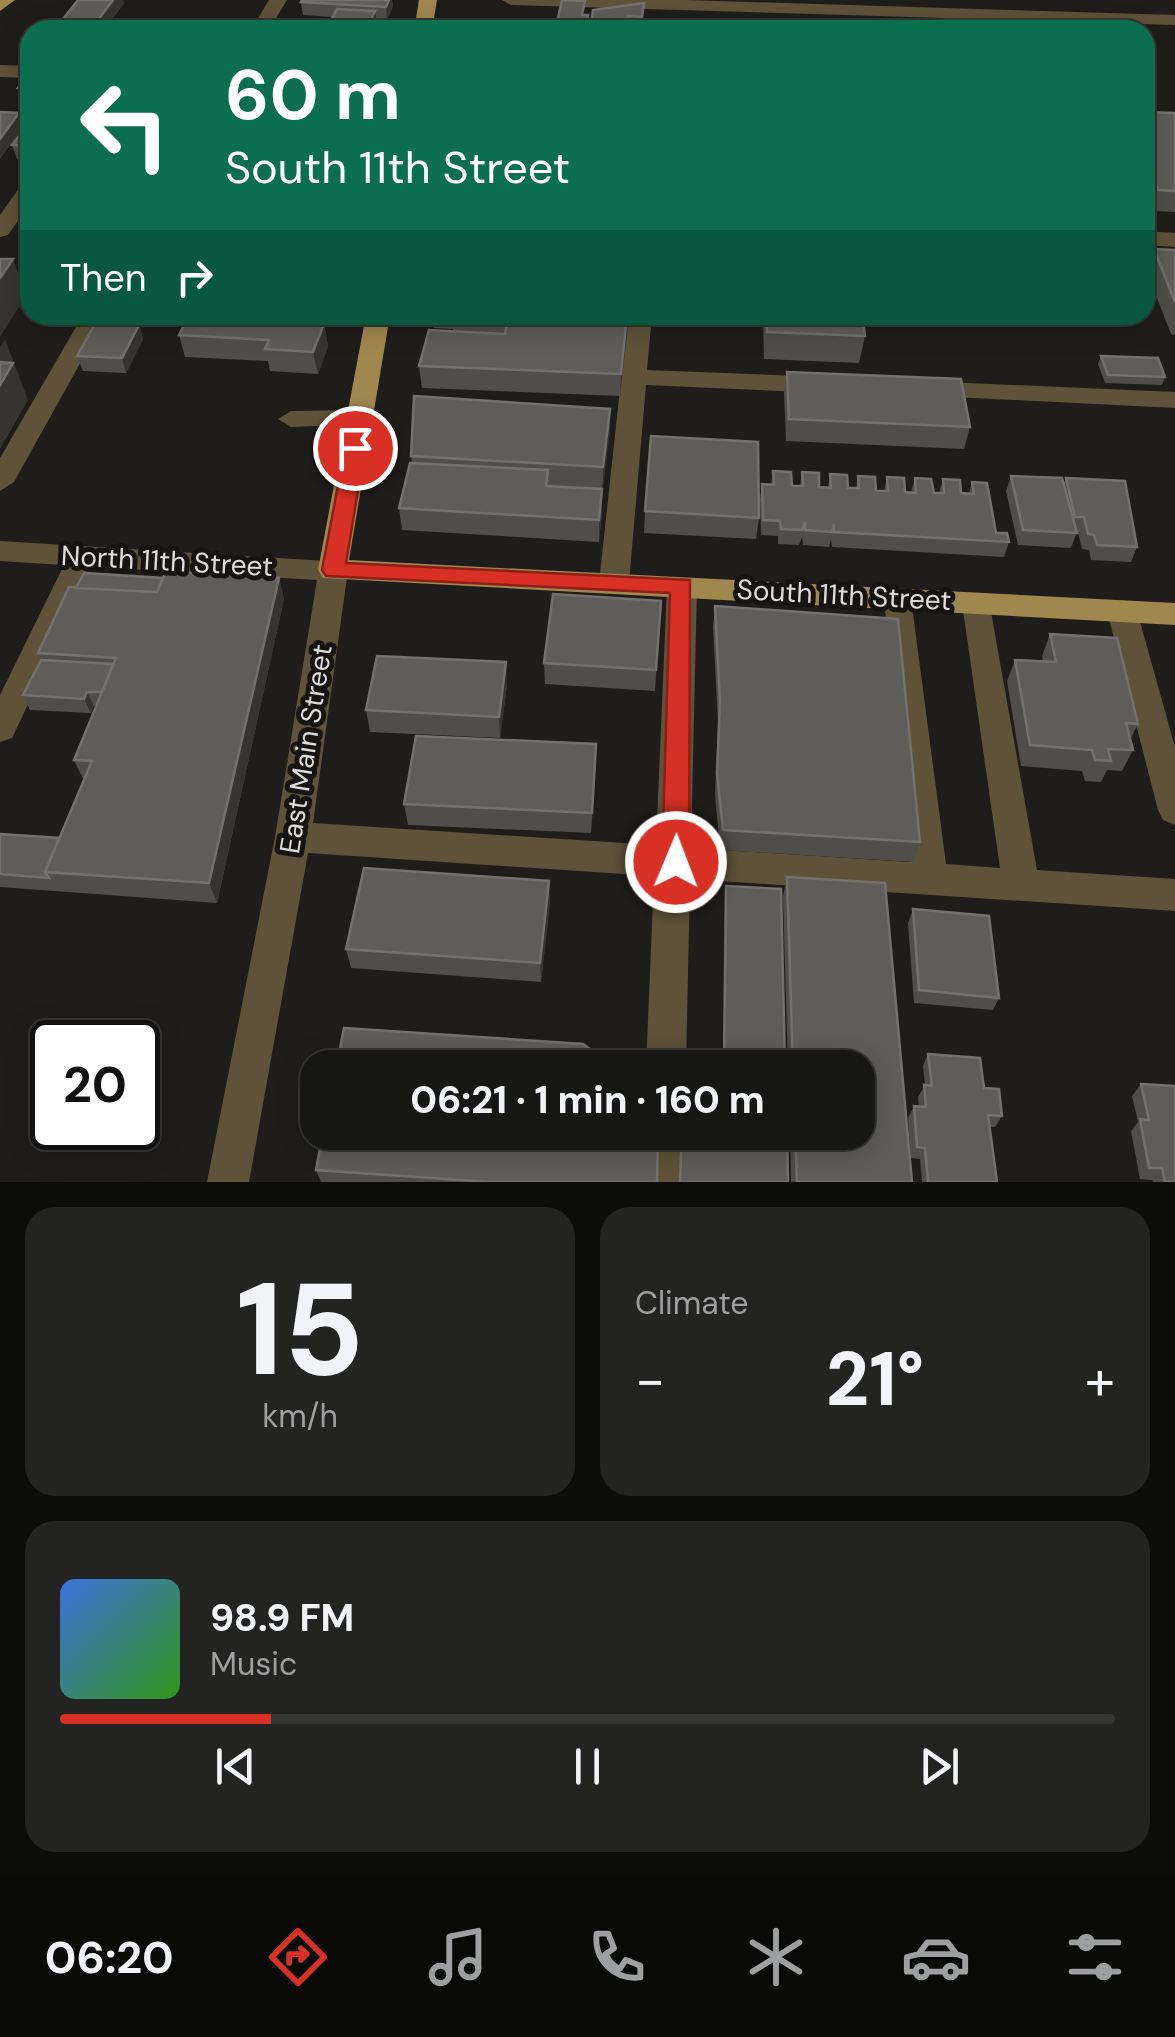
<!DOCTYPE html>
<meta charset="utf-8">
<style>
body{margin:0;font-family:"DM Sans",sans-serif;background:#232322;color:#f1f3f6;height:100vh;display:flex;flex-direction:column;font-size:38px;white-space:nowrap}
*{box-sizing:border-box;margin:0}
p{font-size:32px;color:#9e9fa0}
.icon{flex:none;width:55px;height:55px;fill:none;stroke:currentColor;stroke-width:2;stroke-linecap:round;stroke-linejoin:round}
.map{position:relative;height:1182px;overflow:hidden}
.details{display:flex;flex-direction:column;gap:25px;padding:25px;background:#0c0c0b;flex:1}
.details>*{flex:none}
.hud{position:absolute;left:20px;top:20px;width:1135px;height:305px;border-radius:30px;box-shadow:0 5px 25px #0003,0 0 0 2px #353534;background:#0b6e4f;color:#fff;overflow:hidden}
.speed{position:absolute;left:30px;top:1020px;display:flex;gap:20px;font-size:50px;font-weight:700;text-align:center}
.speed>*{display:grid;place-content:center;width:130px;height:130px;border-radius:50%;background:#161614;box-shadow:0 5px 25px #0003,0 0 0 2px #353534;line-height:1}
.speed .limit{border:5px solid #111;border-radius:15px;background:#fff;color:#111}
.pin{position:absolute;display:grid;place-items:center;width:85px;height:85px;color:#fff;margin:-42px;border:5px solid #fff;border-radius:50%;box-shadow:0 2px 10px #0007}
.me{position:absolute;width:110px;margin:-55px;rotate:1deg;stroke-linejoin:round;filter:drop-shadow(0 0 8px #0008)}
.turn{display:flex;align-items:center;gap:35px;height:210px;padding:0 40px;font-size:45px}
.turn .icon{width:130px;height:130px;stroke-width:2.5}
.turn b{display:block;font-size:70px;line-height:85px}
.then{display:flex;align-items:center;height:95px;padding:0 40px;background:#0003;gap:20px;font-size:38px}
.big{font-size:75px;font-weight:800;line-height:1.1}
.details .widget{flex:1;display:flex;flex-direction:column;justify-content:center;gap:15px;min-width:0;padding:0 35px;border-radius:30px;background:#232322}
.details .dial{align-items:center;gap:0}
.dial b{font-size:130px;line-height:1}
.song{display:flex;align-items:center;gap:30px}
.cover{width:120px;height:120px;border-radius:15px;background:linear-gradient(135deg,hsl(220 70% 55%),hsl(110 70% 35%))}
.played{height:10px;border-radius:5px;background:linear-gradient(90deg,#d93025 20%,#353534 20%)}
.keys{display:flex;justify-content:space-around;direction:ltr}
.heat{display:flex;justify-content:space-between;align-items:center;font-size:55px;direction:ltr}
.details .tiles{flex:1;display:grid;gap:25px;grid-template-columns:1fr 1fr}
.widget:last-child{grid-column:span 2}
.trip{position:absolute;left:300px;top:1050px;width:575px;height:100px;border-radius:30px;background:#161614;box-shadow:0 5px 25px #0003,0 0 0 2px #353534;font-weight:800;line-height:100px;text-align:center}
.tab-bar{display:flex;height:160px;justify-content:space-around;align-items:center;background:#090908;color:#9e9fa0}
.tab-bar .icon{width:70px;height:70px}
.tab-bar .current{color:#d93025}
.tab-bar b{font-size:45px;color:#f1f3f6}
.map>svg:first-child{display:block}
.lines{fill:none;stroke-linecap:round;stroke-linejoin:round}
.minor{fill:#5e5238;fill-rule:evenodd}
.major{fill:#a0874e;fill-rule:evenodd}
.wall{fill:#4f4e4b}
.shaded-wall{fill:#353431}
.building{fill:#5e5d5a;stroke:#72716e;stroke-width:2.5}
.route{fill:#d93025;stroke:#8d1f18;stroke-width:2.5}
.labels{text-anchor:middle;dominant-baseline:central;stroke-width:10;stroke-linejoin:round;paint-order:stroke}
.street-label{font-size:28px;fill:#dddcda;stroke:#151412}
</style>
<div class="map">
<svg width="1175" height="1182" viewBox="0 0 1175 1182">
<rect width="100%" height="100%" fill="#1e1d1b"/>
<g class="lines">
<g class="minor">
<path d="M269 0H287L269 30H251Z"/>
<path d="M502 0H685L1175 15V25L511 5Z"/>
<path d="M0 65 30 66V78L0 77Z"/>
<path d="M30 186V204L8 235 0 237V215L20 187Z"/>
<path d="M1145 231 1175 233V247L1145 245Z"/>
<path d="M83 315H107L14 482 0 491V458Z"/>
<path d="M628 315H652L647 370 826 377 839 385 826 393 646 385 629 583 625 591H603L599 583Z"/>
<path d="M922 381 1175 392V408L913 395 909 389 913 383Z"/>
<path d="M360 410 369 412 373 418 369 424 291 427 278 419 291 411Z"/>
<path d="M0 541 343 562 348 570 313 823 656 845 667 586 671 578H693L697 586 691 848 910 862 884 599 888 591H910L946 864 1000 868 962 603 966 595H988L1037 870 1175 879V911L690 879 686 1068H646L654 876 308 853 249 1182H207L275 837 317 580 93 567 12 738 0 742V695L64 565 0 561Z"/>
<path d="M1122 600 1133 603 1137 611 1175 747V825L1163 820 1158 810 1107 611 1111 603Z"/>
<path d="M642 1132H684L681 1182H639Z"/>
</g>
<g class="major">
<path d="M0 0H15L0 11Z"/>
<path d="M419 0H437L432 30H414Z"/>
<path d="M366 315H390L349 560 1175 603V625L323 578 318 570Z"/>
</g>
</g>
<g class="wall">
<path d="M78 0H123L124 3 104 30H66L63 19Z"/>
<path d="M302 0H392L393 6 387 20H376L377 24 374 30H327V28L332 17 303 15 301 2Z"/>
<path d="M644 3 642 30H591V22Z"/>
<path d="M585 15 588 30H557V22Z"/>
<path d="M30 75V95H20L18 88Z"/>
<path d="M1145 112 1175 113V212L1151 211 1145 195Z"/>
<path d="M30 121V160L17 159 12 145Z"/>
<path d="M1154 249 1175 250V335L1171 334 1146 270Z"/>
<path d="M100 315H171L169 319 145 318 140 328 143 339 126 373 83 371 77 356Z"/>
<path d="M189 315H330L329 317 307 316 309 323 324 324 328 346 318 374 270 371 268 361 185 357 179 335Z"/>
<path d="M433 315H628L620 396 422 388 419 366 453 331V329L434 328Z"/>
<path d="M686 315H862L865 336 859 363 764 359 763 318Z"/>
<path d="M1090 315H1136L1134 319 1090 317Z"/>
<path d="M1101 356 1165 377 1162 385 1105 383 1098 364Z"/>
<path d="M787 372 970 427 964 449 786 441 784 393Z"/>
<path d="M610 431 602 489V511L599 542 402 530 399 508 412 463 411 456Z"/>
<path d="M773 471 792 486H800L802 472 819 487 828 488 830 474 848 488H856L858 476 876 491H884L887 477 905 492H911L915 478 934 493H939L943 479 961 493H969L972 482 996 533 1009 542 1004 557 832 547 831 539 829 547 803 545 802 537 799 545 778 544V536L761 535 760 499 762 484H771Z"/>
<path d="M1011 476 1063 484 1066 478 1137 547 1131 562 1091 560 1089 550 1082 549 1078 532H1077L1071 548 1018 545 1006 491Z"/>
<path d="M645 511 759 518 756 539 644 533Z"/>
<path d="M163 578H279L284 599 217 903 0 887V834L59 838 84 781 74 760 96 706H94L91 713 30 710 23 695 41 660 38 653 76 588Z"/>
<path d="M661 601 655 691 545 684 544 663Z"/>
<path d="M715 606 920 842 913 862 720 850 715 794 718 723 713 627Z"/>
<path d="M1050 634 1138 724 1130 740 1133 750 1122 771 1107 770 1101 782 1085 781 1082 771 1021 766 1007 681 1015 660 1043 661 1042 656Z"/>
<path d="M507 684 500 738 370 732 366 710Z"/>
<path d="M596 765 591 833 408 825 404 804Z"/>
<path d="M787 877 912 1182H791L790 1132H858V1068H788L783 897Z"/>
<path d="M726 886 785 1068 723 1067Z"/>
<path d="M550 901 541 982 351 968 346 949Z"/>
<path d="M913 909 999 998 993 1010 914 1003 908 923Z"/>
<path d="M928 1054 984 1088 1002 1116 995 1127H990L997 1182H922L920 1159 911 1158 908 1118 914 1106 919 1107 918 1097 925 1085 923 1066Z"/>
<path d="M1141 1084 1175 1182H1153L1152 1180 1140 1179 1131 1131 1138 1122 1132 1096Z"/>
<path d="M316 1170 657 1182H321Z"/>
</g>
<g class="shaded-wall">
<path d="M113 0H123L124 3 104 30H101L98 20Z"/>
<path d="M389 0H392L393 6 387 20 386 7Z"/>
<path d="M375 11 377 24 374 30H366Z"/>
<path d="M19 113 24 126 0 159V139Z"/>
<path d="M13 259 26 296 0 337V278Z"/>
<path d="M134 315H144L145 318 140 328 143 339 126 373 122 358 129 324Z"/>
<path d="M299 315H307L309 323H296Z"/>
<path d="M628 315 627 335 620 396 621 374Z"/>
<path d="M324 324 328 346 318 374 313 352Z"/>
<path d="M5 339 28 400 0 449V347Z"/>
<path d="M610 409V431L603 488V467Z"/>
<path d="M602 489V511L599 542V520Z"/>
<path d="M279 578 284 599 217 903 209 883Z"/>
<path d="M506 662 507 684 500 738 499 717Z"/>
<path d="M87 692 94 706 91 713 84 699Z"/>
<path d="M549 881 550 901 541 982 540 963Z"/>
</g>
<g class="building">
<path d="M78 0H113L98 20 63 19Z"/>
<path d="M302 0H389L386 7 301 2Z"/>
<path d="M562 0 585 1 582 15H588L587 23 557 22Z"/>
<path d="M644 3 642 17 628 16 626 24 591 22 593 10Z"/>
<path d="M337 9 375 11 366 30 327 28Z"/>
<path d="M27 75H30V88H18Z"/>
<path d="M0 112 19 113 0 139Z"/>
<path d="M1145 112 1175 113V191L1158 190 1145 157Z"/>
<path d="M30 121V146L12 145Z"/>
<path d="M1154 249 1175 250V302Z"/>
<path d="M0 259H13L0 278Z"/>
<path d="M100 315H134L129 324 139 325 122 358 77 356Z"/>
<path d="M189 315H299L296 323 324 324 313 352 265 349 269 340 179 335Z"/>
<path d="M452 315H627L621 374 419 366 429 330 505 334 507 322 491 321 492 317Z"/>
<path d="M767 315H862L865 336 767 332Z"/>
<path d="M1101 356 1158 358 1165 377 1108 375Z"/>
<path d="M0 362 13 363 0 385Z"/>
<path d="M787 372 961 379 970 427 789 419Z"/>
<path d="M414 396 610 409 603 467 411 456Z"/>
<path d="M651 436 758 442 759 518 645 511Z"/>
<path d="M410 463 548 470 546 486 602 489 599 520 399 508Z"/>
<path d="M773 471 791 472 792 486H803L802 472 819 473V487L831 488 830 474 847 475 848 488H859L858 476 875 477 876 491H888L887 477 904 478 905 492 916 493 915 478 931 479 934 493H944L943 479 960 480 961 493 974 494 972 482 987 483 996 533H1007L1009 542 834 532V524L832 532 805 530V522L802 530 781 529 780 521 763 520 762 484 774 485Z"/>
<path d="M1011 476 1062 478 1077 533 1023 530Z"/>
<path d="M1066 478 1125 481 1137 547 1097 545 1094 535 1088 534 1084 517H1075Z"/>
<path d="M166 571 279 578 209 883 45 872 92 761 74 760 116 658 38 653 69 587 157 592Z"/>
<path d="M84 573 163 578 157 592 76 588Z"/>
<path d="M553 594 661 601 656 670 544 663Z"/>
<path d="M715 606 898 619 920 842 723 830 717 773 720 702Z"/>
<path d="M1050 634 1117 638 1138 724 1126 723 1133 750 1108 749 1111 761 1095 760 1092 750 1030 745 1015 660 1056 662Z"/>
<path d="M377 656 506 662 499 717 366 710Z"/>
<path d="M41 660 113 664 102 692H87L84 699 23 695Z"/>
<path d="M416 736 596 744 592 813 404 804Z"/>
<path d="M0 834 59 838 45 872 49 878 0 874Z"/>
<path d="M364 868 549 881 540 963 346 949Z"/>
<path d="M787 877 885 883 912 1182H797L795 1132H858V1068H793Z"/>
<path d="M726 886 781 889 785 1068H683L684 1064 724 1067Z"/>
<path d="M913 909 989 916 999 998 919 990Z"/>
<path d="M344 1028 583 1044 594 1052 661 1056 660 1068H336Z"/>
<path d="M928 1054 980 1058 984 1088 999 1089 1002 1116 988 1115 997 1182H928L925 1148 917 1147 914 1106 926 1107 924 1085 932 1086Z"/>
<path d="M1141 1084 1175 1086V1182H1165L1162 1168H1149L1140 1119 1149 1120Z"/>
<path d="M323 1132H658L657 1182H489L316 1170Z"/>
<path d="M682 1132H787L788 1182H680Z"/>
</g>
<path class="route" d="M355 441 365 448 346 563 690 580 689 862 685 870H666L662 862 670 593 326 576 322 570 345 448Z"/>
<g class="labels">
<g class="street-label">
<text transform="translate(167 561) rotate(3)">North 11th Street</text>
<text transform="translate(844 595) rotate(3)">South 11th Street</text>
<text transform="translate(306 749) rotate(-81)">East Main Street</text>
</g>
</g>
</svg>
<div class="speed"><div class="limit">20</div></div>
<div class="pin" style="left:355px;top:448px;background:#d93025"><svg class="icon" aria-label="arrive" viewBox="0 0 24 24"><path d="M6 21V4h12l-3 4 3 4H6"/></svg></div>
<svg class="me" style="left:676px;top:862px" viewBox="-20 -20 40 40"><circle r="17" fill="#d93025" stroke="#fff" stroke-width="3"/><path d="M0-11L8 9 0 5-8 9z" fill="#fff"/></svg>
<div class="trip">06:21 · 1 min · 160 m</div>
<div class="hud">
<div class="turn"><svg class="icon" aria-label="left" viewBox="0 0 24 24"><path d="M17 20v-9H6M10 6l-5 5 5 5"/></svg><div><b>60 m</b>South 11th Street</div></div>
<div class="then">Then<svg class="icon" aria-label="right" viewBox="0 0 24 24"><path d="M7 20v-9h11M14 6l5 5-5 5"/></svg></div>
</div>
</div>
<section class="details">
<div class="tiles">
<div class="widget dial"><b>15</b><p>km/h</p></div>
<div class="widget"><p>Climate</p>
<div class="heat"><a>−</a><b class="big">21°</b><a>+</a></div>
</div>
<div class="widget">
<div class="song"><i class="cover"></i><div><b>98.9 FM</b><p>Music</p></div></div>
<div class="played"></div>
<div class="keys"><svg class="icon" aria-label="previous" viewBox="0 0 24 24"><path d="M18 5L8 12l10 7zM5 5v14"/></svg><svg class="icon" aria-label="pause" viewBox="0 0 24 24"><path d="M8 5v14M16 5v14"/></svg><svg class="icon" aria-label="next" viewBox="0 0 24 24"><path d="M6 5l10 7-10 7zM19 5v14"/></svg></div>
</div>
</div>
</section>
<nav class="tab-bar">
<b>06:20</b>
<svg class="icon current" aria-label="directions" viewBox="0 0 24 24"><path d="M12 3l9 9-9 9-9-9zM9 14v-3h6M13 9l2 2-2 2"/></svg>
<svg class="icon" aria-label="music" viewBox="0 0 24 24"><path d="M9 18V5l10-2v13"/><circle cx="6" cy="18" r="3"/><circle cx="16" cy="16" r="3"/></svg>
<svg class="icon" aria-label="phone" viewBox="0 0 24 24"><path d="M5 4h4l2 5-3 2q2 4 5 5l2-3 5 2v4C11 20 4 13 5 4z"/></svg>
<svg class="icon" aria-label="climate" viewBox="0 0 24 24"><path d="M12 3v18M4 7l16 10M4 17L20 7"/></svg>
<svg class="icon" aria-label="car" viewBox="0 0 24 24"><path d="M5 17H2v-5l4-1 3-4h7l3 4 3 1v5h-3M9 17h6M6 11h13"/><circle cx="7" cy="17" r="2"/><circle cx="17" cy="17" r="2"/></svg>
<svg class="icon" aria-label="filters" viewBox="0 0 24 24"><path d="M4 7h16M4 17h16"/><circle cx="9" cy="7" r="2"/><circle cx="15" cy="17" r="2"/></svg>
</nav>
